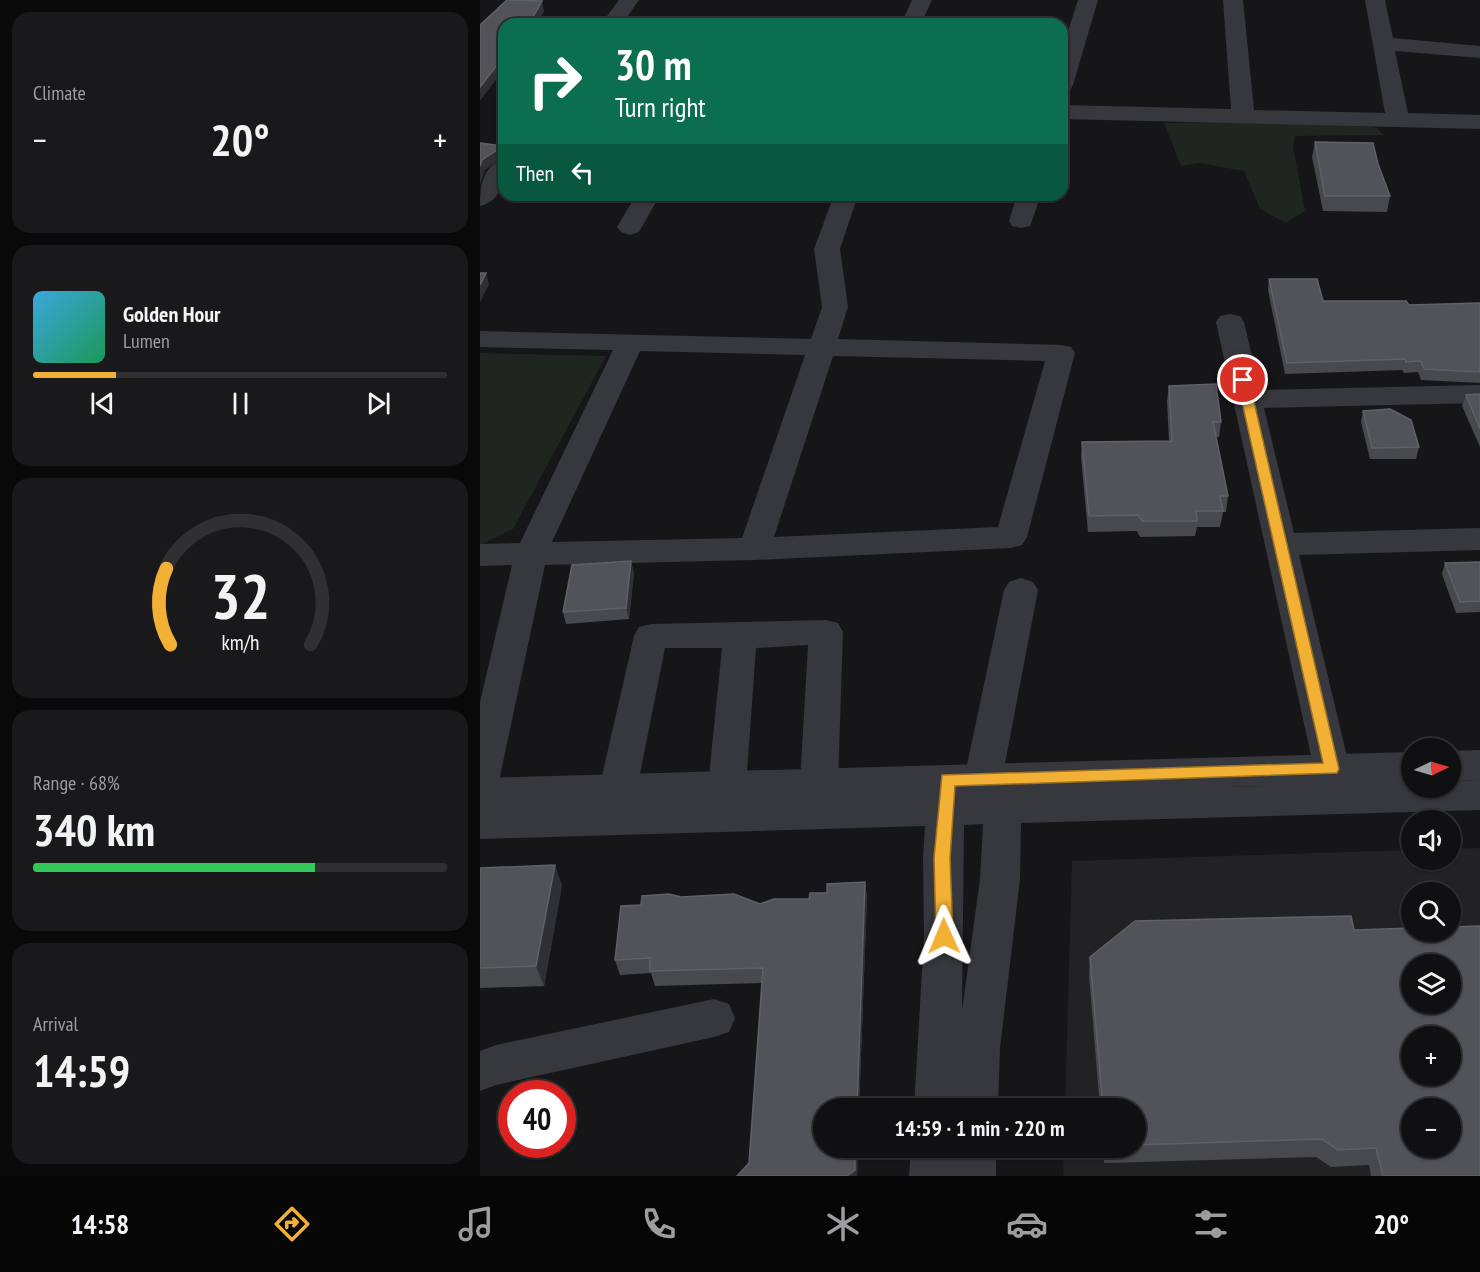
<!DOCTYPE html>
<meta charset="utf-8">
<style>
body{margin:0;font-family:"PT Sans Narrow",sans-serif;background:#19191b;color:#f1f3f6;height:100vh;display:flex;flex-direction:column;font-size:22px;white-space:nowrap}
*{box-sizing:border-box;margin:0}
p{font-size:20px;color:#9c9d9f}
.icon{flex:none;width:33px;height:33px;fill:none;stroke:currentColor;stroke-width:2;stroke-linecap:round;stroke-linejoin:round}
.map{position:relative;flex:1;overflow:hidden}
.details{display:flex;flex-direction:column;gap:12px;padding:12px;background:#09090a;width:480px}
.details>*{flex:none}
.banner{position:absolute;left:18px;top:18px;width:570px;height:183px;border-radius:18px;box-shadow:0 2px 4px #0004,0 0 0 2px #303032;background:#0b6e4f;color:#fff;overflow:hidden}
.needle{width:39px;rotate:85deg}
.controls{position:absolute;left:921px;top:738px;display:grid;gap:12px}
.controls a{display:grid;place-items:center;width:60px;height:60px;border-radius:50%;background:#101012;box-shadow:0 2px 4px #0004,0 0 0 2px #303032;font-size:30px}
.speed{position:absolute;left:18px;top:1080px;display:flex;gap:12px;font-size:30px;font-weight:700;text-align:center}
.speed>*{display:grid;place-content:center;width:78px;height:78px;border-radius:50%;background:#101012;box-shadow:0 2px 4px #0004,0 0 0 2px #303032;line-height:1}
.speed .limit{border:9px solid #d22;background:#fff;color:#111}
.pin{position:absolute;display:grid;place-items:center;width:51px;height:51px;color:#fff;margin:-26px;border:3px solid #fff;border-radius:50%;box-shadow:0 2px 6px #0007}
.me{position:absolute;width:66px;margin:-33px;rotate:359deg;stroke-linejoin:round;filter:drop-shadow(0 0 4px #0008)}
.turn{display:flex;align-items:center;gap:21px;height:126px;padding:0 18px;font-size:27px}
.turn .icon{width:78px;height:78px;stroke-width:2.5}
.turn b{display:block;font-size:42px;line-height:51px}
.then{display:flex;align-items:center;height:57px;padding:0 18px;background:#0003;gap:12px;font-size:22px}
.big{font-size:45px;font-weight:600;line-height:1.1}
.details .card{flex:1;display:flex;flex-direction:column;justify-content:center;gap:9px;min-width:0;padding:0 21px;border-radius:18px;background:#19191b}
.details .dial{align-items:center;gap:0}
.dial svg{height:156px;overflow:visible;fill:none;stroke:#303032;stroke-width:7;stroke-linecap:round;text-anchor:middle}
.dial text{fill:#f1f3f6;stroke:none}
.song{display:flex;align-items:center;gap:18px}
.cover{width:72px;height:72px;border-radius:9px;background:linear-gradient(135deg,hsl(200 70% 55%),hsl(150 70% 35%))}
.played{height:6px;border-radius:3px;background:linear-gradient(90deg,#f2b134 20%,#303032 20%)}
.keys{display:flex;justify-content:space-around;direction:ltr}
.heat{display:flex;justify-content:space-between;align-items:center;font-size:33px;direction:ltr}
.charge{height:9px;border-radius:4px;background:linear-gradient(90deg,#34c759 68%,#303032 0)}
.trip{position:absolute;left:333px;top:1098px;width:333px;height:60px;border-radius:30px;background:#101012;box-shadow:0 2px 4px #0004,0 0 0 2px #303032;font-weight:600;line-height:60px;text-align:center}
.tab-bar{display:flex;height:96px;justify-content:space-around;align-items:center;background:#060607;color:#9c9d9f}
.tab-bar .icon{width:42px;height:42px}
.tab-bar .current{color:#f2b134}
.tab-bar b{font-size:27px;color:#f1f3f6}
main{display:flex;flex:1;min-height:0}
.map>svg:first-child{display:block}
.built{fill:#222225;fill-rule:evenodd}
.green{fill:#1e261f}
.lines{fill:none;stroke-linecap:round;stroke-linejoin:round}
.minor{fill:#37383d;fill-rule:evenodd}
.tertiary{fill:#37383d;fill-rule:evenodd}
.wall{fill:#47494d}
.shaded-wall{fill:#2f3033}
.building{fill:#525359;stroke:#5f6168;stroke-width:1.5;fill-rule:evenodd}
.route{fill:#f2b134;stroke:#9d7322;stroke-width:1.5}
</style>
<main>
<section class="details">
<div class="card"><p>Climate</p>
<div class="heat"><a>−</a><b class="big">20°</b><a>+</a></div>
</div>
<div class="card">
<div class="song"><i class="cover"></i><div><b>Golden Hour</b><p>Lumen</p></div></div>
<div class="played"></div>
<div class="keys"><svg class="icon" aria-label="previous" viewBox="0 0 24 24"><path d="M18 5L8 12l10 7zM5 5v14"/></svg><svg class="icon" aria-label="pause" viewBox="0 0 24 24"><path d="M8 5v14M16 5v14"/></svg><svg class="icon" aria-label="next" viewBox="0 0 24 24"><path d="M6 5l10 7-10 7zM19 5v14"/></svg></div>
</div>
<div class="card dial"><svg viewBox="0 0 100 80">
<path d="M14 69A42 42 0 1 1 86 69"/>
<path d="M14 69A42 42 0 0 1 12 30" stroke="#f2b134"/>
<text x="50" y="56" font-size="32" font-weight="700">32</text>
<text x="50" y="72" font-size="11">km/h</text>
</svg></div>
<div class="card"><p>Range · 68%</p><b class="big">340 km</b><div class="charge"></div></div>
<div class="card"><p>Arrival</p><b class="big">14:59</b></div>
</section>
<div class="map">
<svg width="1000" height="1176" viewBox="0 0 1000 1176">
<rect width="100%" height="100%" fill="#161618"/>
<path class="built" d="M1000 848V1176H583L584 1148H656V1108H585L592 861 931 850 932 860H970L971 849ZM932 892H970V932H932ZM932 964H970V1004H932ZM932 1036H970V1076H932ZM932 1108H970V1148H932Z"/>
<g class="green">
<path d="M805 121C836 127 866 121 897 128L903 135 815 136 813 147 825 211 806 223 780 209 764 171 720 163 701 166 684 123Z"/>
<path d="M0 353 126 356 33 529 0 545Z"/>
</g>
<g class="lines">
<g class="minor">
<path d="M139 0H159L142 24H121Z"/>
<path d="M432 0H452L441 24H421Z"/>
<path d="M598 0H618L593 85 590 90 582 92V50Z"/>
<path d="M743 0H763L774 110 905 113 885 0H905L913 38 1000 46V58L915 51 928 113 1000 115V129L582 119V105L751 109Z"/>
<path d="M24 160C24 179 22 201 0 206 0 187 2 165 24 160Z"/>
<path d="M156 195H180L159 232 150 235 141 232 137 227Z"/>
<path d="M354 195H378L360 249 368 307 358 339 581 345 591 347 595 353 547 537 542 545 531 548 274 560 65 565 19 781 13 792 0 796V702L32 565 0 566V544L40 543 133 350 0 347V331L331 339 342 307 334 249ZM160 351 325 355 262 538 72 542ZM353 356 565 361 518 527 294 537Z"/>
<path d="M537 195H561L550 226 541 228 532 226 529 221Z"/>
<path d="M750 314 760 316 764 322 780 390 1000 385V403L784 408 814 533 1000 528V550L819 555 870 769 865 779 852 784 839 779 834 769 736 322 740 316Z"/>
<path d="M541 578 553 582 558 590 522 779 516 789 503 794 490 789 484 779 524 590 529 582Z"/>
<path d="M346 620 358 623 363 632 358 783 352 794 339 798 326 794 320 783 328 645 276 648 266 786 260 797 247 801 234 797 228 786 242 648H185L157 789 151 800 138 804 125 800 119 789 154 636 159 627 171 624Z"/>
<path d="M234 999 249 1004 255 1018 249 1032 234 1037 16 1085 0 1091V1051L16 1045Z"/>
</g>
<g class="tertiary">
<path d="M1000 750V780L970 781V751Z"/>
<path d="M932 752V782L750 787 932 782V788H970V781L1000 780V810L541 823 540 879 520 1048 518 1108H434L444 936 443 858 445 826 0 839V778ZM503 824 500 879 482 1011 484 825Z"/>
<path d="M431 1148H516V1176H429Z"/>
</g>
</g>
<g class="wall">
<path d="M64 11 24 24V75L20 74 0 100V25Z"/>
<path d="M835 142 898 164 910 196 907 212 843 211 832 157Z"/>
<path d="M789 279 843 301 929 305 1000 303V383L941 380 938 372 924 373 922 370 805 374 788 290Z"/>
<path d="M689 386 741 422 739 437H736L748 496 746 512H743L740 527H717L715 536 660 537 657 531 608 532 601 457 602 442 689 441 687 401Z"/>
<path d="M1000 394V447L982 406 986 395Z"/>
<path d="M883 411 939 447 936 459H890L881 422Z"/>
<path d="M1000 562V612L976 613 962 574 965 563Z"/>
<path d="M154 572 149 619 86 624 83 612Z"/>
<path d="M0 868 82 885 64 986 0 988Z"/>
<path d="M385 882 387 897 379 1108H344L378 1148 377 1176H257L269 1163 282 983 175 986 171 973 140 975 135 960 161 905 201 897 280 904 329 899Z"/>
<path d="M874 930 1000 1176H891L889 1165 851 1167 836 1157 624 1163 623 1148H656V1108H620L609 976 610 957Z"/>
</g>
<g class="shaded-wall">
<path d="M62 1 64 11 57 24H49Z"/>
<path d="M18 64 20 74 0 100V87Z"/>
<path d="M23 146 24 157 5 170 0 184V166L2 160Z"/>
<path d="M6 273 9 284 0 302V285Z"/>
<path d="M151 561 154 572 149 619 146 608Z"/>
<path d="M75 865 82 885 64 986 56 966Z"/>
<path d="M385 882 387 897 379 1108H377Z"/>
<path d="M375 1148H378L377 1176H367Z"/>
</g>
<g class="building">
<path d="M27 0 62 1 49 24H24V65L18 64 0 87V25Z"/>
<path d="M835 142 893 143 898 164 910 196H845Z"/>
<path d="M0 143 23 146 2 160 0 166Z"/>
<path d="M0 273H6L0 285Z"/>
<path d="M789 279H837L843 301H926L929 305 1000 303V372L944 369 941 361 926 362 925 359 807 363Z"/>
<path d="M736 384 741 422H733L748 496H740L743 511H716L717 521H662L658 515 609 516 602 442 692 441 689 386Z"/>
<path d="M1000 394V429L986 395Z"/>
<path d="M910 409 931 420 939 447 892 448 883 411Z"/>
<path d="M151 561 146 608 83 612 92 565Z"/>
<path d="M1000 562V601L980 602 965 563Z"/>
<path d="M75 865 56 966 0 968V868Z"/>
<path d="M385 882 377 1108H344V1148H375V1170L367 1176H257L269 1163 283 968 170 971V958L135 960 141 906 161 905 162 896 189 894 201 897 254 894 280 904 294 899H329L330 893H347V884Z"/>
<path d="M871 916 874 930 932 928V932H970V927L1000 926V1176H903L896 1148 858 1150 842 1139 656 1145V1108H623L610 957 655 921ZM932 964H970V1004H932ZM932 1036H970V1076H932ZM932 1108H970V1148H932Z"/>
</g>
<path class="route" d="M763 377 769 380 859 769 857 773 475 786 470 858 473 936 470 941 464 943 458 941 456 936 454 858 462 775 843 763 757 380Z"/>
</svg>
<div class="controls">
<a><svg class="needle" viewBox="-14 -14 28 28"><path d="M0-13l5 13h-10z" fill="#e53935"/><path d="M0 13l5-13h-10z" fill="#9c9d9f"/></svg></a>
<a><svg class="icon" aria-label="sound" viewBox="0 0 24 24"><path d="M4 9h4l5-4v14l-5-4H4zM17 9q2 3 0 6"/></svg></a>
<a><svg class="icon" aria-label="search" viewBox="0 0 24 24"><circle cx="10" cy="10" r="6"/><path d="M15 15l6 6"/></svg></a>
<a><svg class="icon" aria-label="layers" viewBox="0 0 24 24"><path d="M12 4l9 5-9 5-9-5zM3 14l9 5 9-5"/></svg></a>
<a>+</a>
<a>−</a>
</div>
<div class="speed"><div class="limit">40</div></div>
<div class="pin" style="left:763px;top:380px;background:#d93025"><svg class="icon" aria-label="arrive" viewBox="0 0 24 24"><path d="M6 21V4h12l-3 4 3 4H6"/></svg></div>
<svg class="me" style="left:464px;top:936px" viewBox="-20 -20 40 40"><path d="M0-17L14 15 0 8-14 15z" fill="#f2b134" stroke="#fff" stroke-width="4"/></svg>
<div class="trip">14:59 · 1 min · 220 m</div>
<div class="banner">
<div class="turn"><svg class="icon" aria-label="right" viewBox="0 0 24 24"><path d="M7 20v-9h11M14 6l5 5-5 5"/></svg><div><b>30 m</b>Turn right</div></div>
<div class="then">Then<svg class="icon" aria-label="left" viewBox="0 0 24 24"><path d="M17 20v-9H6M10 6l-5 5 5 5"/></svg></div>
</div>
</div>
</main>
<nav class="tab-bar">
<b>14:58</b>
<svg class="icon current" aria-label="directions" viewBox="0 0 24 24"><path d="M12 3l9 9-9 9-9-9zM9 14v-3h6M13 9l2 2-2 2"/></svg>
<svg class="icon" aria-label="music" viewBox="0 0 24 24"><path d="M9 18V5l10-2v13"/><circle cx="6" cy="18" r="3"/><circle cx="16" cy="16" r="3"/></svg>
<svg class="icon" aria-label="phone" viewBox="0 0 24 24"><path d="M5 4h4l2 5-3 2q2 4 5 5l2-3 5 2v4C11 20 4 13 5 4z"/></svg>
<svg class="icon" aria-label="climate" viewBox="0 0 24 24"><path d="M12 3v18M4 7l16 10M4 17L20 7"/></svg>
<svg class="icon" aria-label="car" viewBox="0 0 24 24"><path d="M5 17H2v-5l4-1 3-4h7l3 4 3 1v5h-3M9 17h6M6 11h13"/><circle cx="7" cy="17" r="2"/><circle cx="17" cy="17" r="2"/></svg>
<svg class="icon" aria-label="filters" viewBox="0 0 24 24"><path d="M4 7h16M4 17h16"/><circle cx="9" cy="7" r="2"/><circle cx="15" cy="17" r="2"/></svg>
<b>20°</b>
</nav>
